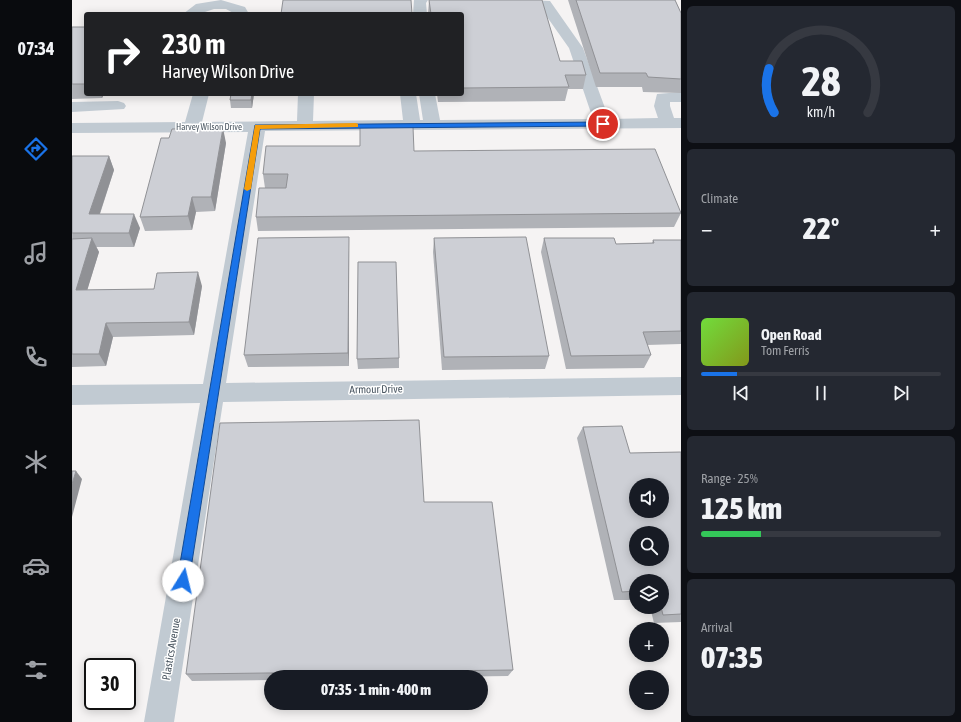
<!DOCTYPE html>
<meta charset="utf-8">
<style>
body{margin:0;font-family:"Asap Condensed",sans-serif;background:#242831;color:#f1f3f6;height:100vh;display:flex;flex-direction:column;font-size:15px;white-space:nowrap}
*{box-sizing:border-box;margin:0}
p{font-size:13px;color:#9ea1a6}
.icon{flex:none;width:22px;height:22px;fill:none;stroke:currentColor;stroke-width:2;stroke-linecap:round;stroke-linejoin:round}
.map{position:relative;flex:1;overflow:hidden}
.panel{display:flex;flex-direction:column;gap:6px;padding:6px;background:#0d0f14;width:280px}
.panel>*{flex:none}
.top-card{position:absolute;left:12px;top:12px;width:380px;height:84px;border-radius:4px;box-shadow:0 2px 10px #0003;background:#202124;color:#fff;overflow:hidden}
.fabs{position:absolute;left:557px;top:478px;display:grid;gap:8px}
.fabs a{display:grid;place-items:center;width:40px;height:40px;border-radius:50%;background:#171b24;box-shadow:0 2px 10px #0003;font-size:20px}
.speed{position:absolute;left:12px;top:658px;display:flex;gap:8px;font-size:20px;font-weight:700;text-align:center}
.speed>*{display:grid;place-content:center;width:52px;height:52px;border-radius:50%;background:#171b24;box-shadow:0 2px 10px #0003;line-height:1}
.speed .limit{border:2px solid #111;border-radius:6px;background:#fff;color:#111}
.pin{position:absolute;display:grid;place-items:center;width:34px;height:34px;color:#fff;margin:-17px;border:2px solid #fff;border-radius:50%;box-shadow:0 1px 4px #0007}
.me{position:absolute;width:44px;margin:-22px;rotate:9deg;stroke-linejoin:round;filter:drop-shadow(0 0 3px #0008)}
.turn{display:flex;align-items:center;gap:14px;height:84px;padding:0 12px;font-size:18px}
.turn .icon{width:52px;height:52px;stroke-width:2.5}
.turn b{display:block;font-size:28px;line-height:34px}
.big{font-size:30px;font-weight:800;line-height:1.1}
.panel .widget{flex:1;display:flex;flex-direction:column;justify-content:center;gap:6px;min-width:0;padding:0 14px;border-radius:6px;background:#242831}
.panel .dial{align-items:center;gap:0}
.dial svg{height:104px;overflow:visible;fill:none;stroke:#363941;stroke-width:7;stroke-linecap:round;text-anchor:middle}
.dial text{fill:#f1f3f6;stroke:none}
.song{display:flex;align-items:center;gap:12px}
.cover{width:48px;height:48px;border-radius:6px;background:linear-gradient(135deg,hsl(100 70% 55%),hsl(70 70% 35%))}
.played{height:4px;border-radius:2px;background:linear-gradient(90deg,#1a73e8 15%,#363941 15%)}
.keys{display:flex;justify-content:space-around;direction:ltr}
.heat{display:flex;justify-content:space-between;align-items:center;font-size:22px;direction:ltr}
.charge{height:6px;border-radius:3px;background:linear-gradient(90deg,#34c759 25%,#363941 0)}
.trip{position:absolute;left:192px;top:670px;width:224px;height:40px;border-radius:20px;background:#171b24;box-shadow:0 2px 10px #0003;font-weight:800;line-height:40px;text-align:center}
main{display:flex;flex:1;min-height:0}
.dock{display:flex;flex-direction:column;width:72px;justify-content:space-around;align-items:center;background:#090b0e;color:#9ea1a6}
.dock .icon{width:28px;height:28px}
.dock .on{color:#1a73e8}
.dock b{font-size:18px;color:#f1f3f6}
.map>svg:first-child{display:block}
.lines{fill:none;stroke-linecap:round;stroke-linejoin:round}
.minor{fill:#c1cad2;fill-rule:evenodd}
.wall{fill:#b0b2b7}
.shaded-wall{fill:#909195}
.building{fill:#cdcfd5;stroke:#909195;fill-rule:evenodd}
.route{fill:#1a73e8;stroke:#114b97}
.slow{fill:#f59e0b}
.labels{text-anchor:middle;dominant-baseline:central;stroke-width:3;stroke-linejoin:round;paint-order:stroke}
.far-street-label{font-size:9px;fill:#4a5661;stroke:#fff}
.street-label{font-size:11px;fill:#4a5661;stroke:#fff}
</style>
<main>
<nav class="dock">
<b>07:34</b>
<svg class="icon on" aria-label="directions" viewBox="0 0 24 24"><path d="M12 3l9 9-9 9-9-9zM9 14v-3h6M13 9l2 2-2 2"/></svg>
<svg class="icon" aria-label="music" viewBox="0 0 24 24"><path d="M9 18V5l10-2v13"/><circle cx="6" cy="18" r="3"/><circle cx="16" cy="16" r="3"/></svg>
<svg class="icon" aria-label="phone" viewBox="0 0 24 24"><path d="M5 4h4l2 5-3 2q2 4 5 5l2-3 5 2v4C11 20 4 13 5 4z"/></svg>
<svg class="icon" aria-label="climate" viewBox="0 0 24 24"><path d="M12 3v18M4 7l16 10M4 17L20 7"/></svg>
<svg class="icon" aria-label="car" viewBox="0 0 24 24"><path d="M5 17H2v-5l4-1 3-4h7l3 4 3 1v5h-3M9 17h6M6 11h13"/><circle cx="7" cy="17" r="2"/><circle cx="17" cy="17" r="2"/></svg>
<svg class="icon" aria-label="filters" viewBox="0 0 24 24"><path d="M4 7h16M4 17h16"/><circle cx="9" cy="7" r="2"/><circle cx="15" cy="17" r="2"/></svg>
</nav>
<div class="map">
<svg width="609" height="722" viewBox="0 0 609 722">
<rect width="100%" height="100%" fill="#f5f3f3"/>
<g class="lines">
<g class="minor">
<path d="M149 0 173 7 177 14H163L154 9H142L127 14H111L124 4Z"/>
<path d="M342 0H356L354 3 355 14H341Z"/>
<path d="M456 0 478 1 511 48 537 119 586 118 582 106 585 94 609 92V102H598V106L602 118H609V128L193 131 154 383 609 377V395L151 402 102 722H72L128 403 0 405V385L131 384 176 132 0 133V123L113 122 121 94H137L130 122 225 121 226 94H242L241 121 331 120 328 94H344L348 120H351L347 94H363L368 120 521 119 497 48 468 7 458 3Z"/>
<path d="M46 101 52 103 54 106 52 109 0 112V102Z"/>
</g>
</g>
<g class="wall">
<path d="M357 0H470L488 61 514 75 511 89H496L493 101 366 102 365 94H390V14H356Z"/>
<path d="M496 0H603L609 13V93L571 92 570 87H524Z"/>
<path d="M0 27H14V94H32L30 98 0 99Z"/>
<path d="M182 94 180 108H159L158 100Z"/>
<path d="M154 143 143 211 124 212 120 230 73 231 68 217Z"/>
<path d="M342 151 609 213 602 227 186 231 184 217 193 188 191 174Z"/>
<path d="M0 156H37L42 170 28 214 68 228 62 247H24L27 252 15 290 82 289 130 286 122 335 41 337 34 366 0 367Z"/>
<path d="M362 238 477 356 473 369 370 370 361 252Z"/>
<path d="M472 238 544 244 580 243 581 240H609V344L575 345 579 355 572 368 494 369 469 252Z"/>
<path d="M277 251V366L176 367 172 355Z"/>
<path d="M327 358V368L286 369 285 359Z"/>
<path d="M511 427 558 453 609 452V622L582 623 578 607H590V581H564V600H542L505 438Z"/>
<path d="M352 502 441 670 436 676 368 677H199V680L120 681 114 674Z"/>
</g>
<g class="shaded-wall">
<path d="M29 94H32L30 98Z"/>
<path d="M180 94H182L180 108 179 100Z"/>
<path d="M151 128 154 143 143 211 139 197Z"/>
<path d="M37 156 42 170 23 228 17 214Z"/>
<path d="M120 197 124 212 120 230 116 216Z"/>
<path d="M62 214 68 228 62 247 57 233Z"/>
<path d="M277 237V366L276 353Z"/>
<path d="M20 238 27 252 11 304 4 290Z"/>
<path d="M126 272 130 286 122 335 117 322Z"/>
<path d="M34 323 41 337 34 366 27 354Z"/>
<path d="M4 471 10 479 0 517V484Z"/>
</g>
<g class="building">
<path d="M211 0H339L340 14H209Z"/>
<path d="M357 0H470L488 61H510L514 75H493L497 87 390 88V14H359Z"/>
<path d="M504 0H603L609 13V79L576 77 574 73H528Z"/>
<rect x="0" y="27" width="14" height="57"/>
<path d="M159 94H180L179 100H158Z"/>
<path d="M288 127H341L342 151 583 149 609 213 184 217 187 188H214L216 174H191L194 146H288Z"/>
<path d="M151 128 139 197H120L116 216 68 217 89 138H97L100 129Z"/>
<path d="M0 156H37L17 214H62L57 233H0Z"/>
<path d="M277 237 276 353 172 355 186 238Z"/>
<path d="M454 237 477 356 372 357 362 238Z"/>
<path d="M20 238 4 290 82 289 85 273 126 272 117 322 34 323 27 354H0V239Z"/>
<path d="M472 238H542L544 244 582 243 581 240H609V331L571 332 579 355 499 356Z"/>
<path d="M286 262H324L327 358 285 359Z"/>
<path d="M347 420 352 502H420L441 670 114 674 148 423Z"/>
<path d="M550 426 558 453 609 452V614L591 615 589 607H590V581H564V591L550 592 511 427ZM564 485H590V511H564ZM564 533H590V559H564Z"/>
<path d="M0 471H4L0 484Z"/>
</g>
<path class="route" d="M531 122 535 124 534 126 188 129 117 581 115 585 111 586 107 585 105 581 183 125Z"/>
<path class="slow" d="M284 123 286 124V127L188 129 179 189 175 191 172 189 183 125Z"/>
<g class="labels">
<g class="far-street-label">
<text x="137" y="127">Harvey Wilson Drive</text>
</g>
<g class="street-label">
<text transform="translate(304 389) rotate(-1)">Armour Drive</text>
<text transform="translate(99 649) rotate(-80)">Plastics Avenue</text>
</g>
</g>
</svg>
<div class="fabs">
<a><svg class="icon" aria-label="sound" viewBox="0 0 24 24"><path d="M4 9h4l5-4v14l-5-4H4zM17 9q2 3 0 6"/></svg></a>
<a><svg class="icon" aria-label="search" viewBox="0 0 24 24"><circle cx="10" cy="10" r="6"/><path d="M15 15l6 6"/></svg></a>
<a><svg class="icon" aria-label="layers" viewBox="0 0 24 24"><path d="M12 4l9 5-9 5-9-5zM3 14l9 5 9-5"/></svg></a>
<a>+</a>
<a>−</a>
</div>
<div class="speed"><div class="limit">30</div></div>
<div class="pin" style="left:531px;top:124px;background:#d93025"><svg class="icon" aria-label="arrive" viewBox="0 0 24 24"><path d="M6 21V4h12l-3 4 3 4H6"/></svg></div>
<svg class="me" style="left:111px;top:581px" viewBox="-20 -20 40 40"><circle r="19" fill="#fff"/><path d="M0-13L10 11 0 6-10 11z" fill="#1a73e8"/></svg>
<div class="trip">07:35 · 1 min · 400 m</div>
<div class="top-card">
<div class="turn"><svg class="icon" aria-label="right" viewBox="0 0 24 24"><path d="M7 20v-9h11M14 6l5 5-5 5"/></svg><div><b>230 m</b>Harvey Wilson Drive</div></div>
</div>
</div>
<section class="panel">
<div class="widget dial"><svg viewBox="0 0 100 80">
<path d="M14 69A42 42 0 1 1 86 69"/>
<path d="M14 69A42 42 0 0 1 10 35" stroke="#1a73e8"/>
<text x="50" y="56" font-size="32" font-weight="700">28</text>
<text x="50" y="72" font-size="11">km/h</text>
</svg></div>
<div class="widget"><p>Climate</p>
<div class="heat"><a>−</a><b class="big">22°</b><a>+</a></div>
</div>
<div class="widget">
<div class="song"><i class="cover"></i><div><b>Open Road</b><p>Tom Ferris</p></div></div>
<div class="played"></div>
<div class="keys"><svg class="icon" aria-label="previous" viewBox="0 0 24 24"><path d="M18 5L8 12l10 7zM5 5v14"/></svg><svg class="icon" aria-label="pause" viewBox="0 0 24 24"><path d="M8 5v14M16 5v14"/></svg><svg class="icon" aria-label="next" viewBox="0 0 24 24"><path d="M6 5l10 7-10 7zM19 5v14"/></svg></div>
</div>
<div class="widget"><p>Range · 25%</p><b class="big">125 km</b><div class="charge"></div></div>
<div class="widget"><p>Arrival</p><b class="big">07:35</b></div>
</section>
</main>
